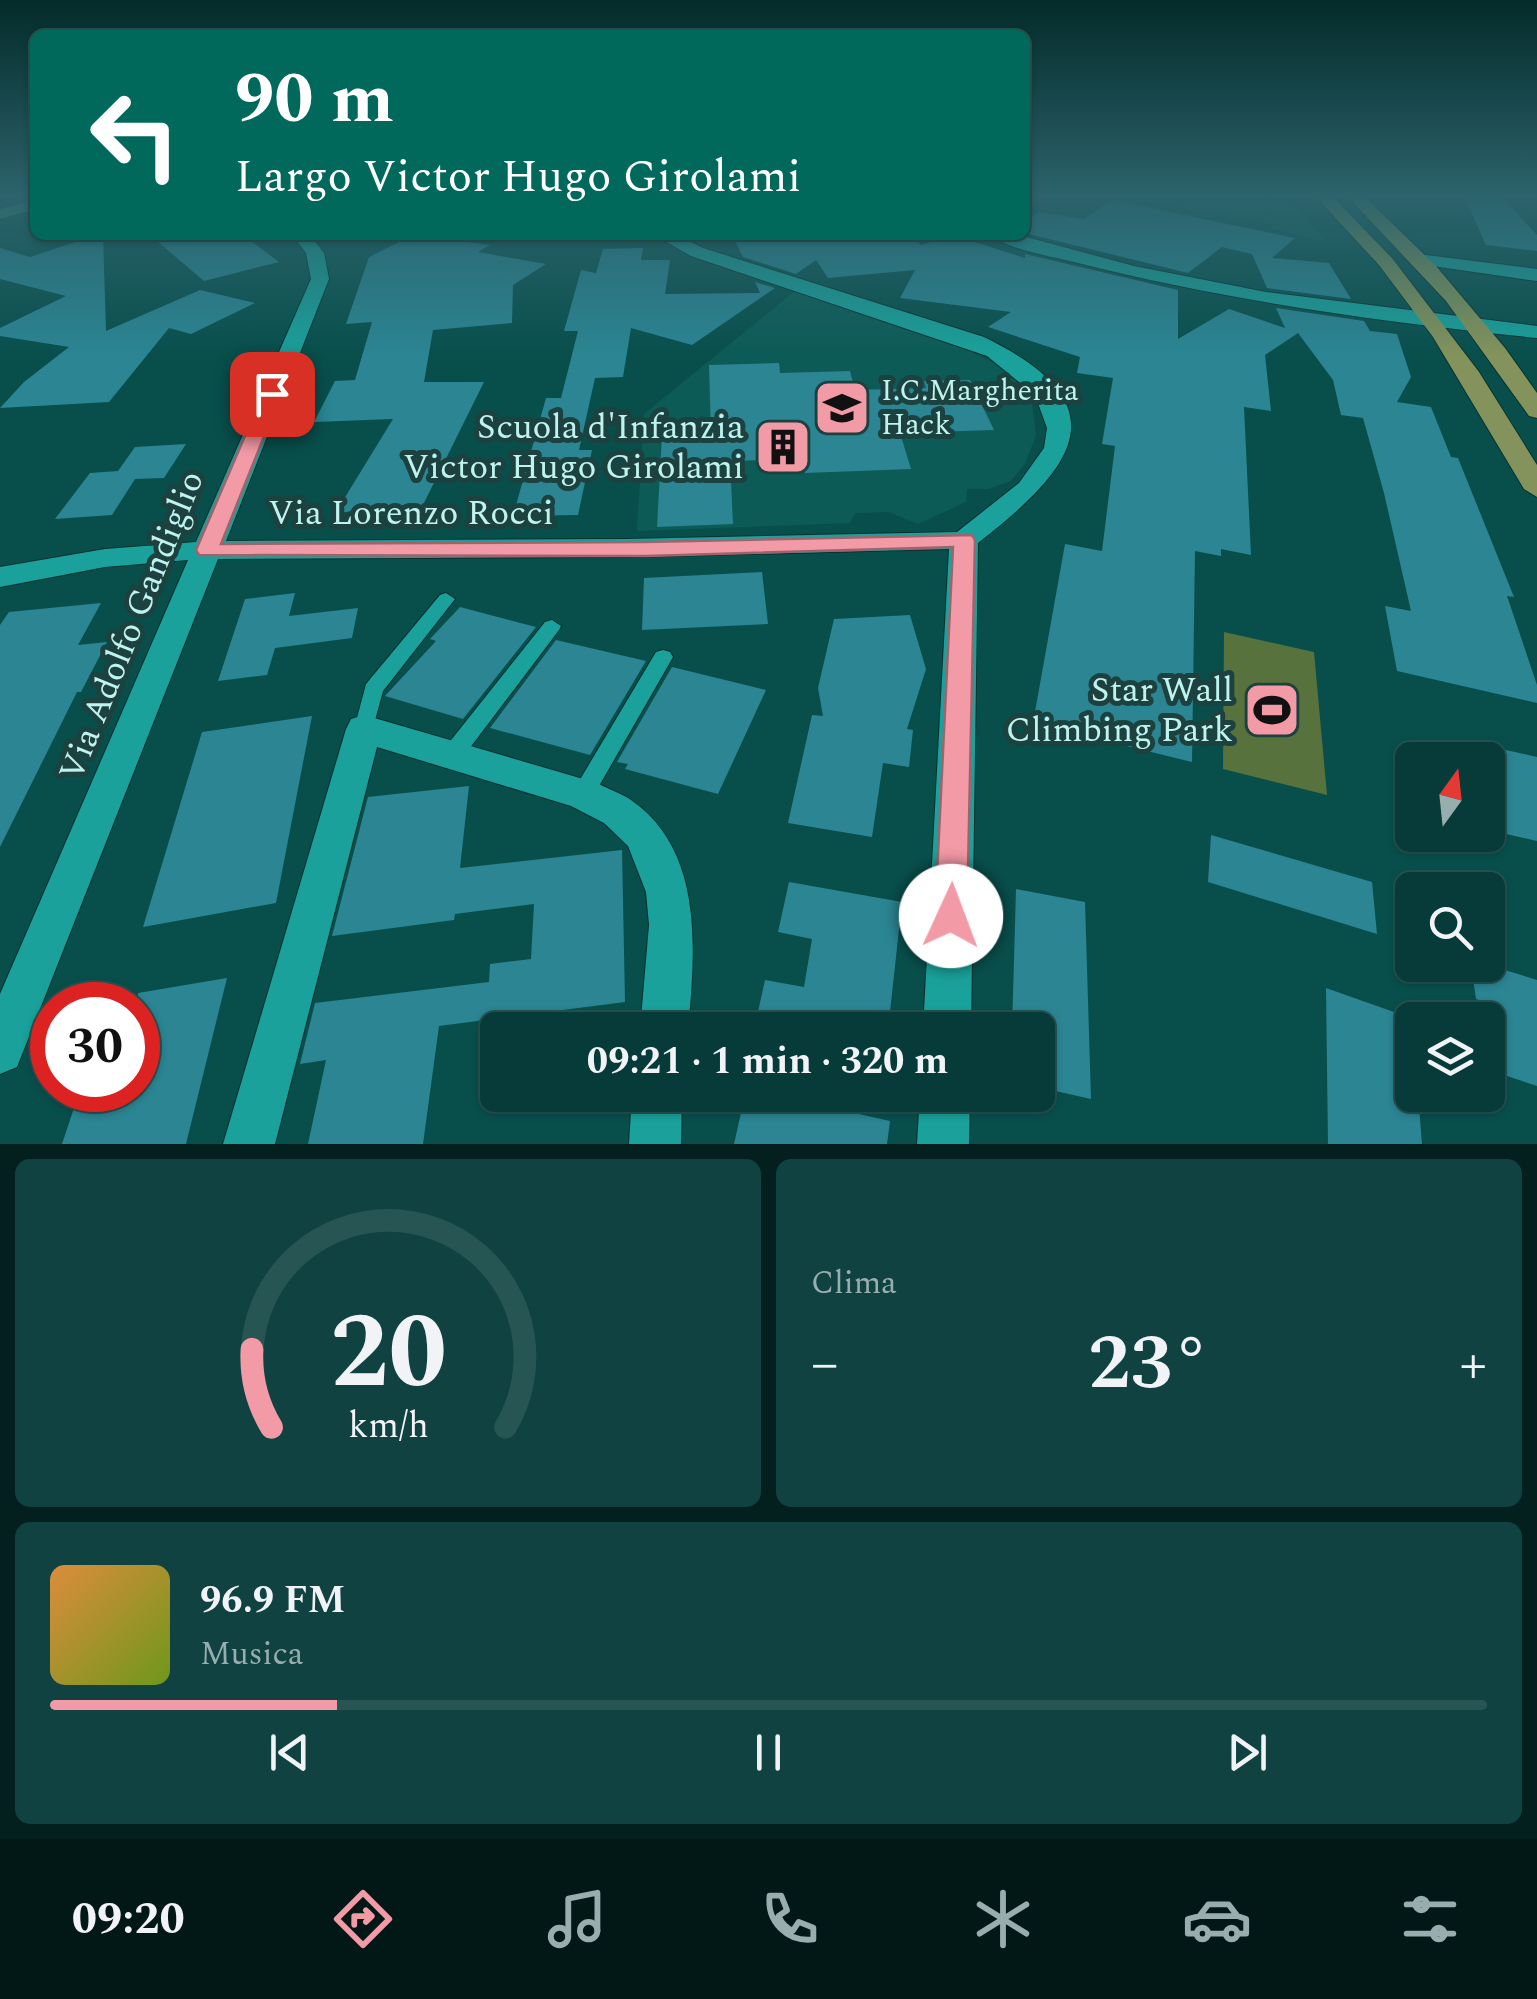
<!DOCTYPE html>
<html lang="it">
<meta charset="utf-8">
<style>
body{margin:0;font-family:Spectral,serif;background:#0f4241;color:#f1f3f6;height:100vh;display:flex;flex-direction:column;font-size:38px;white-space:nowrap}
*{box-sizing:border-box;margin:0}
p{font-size:32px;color:#98adae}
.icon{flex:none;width:55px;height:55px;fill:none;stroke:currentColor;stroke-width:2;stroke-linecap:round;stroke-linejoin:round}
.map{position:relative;height:1144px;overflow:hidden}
.panel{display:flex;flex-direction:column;gap:15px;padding:15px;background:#03201f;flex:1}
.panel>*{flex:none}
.guide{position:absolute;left:30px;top:30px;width:1000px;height:210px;border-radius:15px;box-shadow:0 2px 8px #0004,0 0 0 2px #275553;background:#00695c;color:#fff;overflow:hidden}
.needle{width:65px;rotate:15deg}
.buttons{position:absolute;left:1395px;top:742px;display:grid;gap:20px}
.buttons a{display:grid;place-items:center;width:110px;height:110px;border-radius:15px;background:#063b39;box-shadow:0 2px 8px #0004,0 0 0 2px #275553;font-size:50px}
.speed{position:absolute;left:30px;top:982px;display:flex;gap:20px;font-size:50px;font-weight:700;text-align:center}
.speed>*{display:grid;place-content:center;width:130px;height:130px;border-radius:50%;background:#063b39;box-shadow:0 2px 8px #0004,0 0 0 2px #275553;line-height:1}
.speed .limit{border:15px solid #d22;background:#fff;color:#111}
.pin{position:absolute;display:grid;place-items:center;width:85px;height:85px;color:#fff;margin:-42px;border-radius:20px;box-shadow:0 5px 15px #0006}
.me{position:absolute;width:110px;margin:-55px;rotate:2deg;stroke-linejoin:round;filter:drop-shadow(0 0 8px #0008)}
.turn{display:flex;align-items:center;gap:35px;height:210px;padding:0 40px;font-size:45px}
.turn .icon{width:130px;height:130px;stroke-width:2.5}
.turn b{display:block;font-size:70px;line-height:85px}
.big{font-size:75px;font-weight:700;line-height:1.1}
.panel .card{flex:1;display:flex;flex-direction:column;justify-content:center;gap:15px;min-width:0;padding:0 35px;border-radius:15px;background:#0f4241}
.panel .dial{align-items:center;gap:0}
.dial svg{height:260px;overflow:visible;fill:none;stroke:#275553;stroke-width:7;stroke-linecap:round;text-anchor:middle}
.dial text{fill:#f1f3f6;stroke:none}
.song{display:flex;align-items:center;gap:30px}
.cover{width:120px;height:120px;border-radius:15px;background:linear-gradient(135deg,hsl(30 70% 55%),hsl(80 70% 35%))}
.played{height:10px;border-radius:5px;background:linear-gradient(90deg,#f39aa7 20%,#275553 20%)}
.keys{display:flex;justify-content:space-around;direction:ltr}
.heat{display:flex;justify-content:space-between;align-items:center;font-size:55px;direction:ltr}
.panel .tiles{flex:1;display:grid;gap:15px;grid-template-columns:1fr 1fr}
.card:last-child{grid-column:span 2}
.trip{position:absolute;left:480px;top:1012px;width:575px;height:100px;border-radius:15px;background:#063b39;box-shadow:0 2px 8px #0004,0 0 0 2px #275553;font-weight:700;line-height:100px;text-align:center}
.tabs{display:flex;height:160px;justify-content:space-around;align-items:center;background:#021817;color:#98adae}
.tabs .icon{width:70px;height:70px}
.tabs .selected{color:#f39aa7}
.tabs b{font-size:45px;color:#f1f3f6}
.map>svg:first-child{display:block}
.built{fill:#0c5b57}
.green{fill:#57723c}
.building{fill:#2b8593}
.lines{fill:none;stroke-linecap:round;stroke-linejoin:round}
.lane-casing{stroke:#0a312f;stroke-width:2}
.street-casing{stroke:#0a312f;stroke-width:2}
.secondary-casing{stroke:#0a312f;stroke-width:2}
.primary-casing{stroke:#0a312f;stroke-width:2}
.lane{fill:#1aa19b;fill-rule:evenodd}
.street{fill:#1aa19b;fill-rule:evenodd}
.secondary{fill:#4f9a7b;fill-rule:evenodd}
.primary{fill:#83935b;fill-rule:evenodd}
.route{fill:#f39aa7;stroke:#9e646d;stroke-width:2.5}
.labels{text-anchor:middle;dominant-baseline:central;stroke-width:10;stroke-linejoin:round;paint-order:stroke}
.far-poi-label{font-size:30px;fill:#bff3ef;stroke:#1c413f;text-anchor:start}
.poi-label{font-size:35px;fill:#bff3ef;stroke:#1c413f;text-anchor:end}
.street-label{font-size:35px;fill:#bff3ef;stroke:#1c413f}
</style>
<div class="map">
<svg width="1537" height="1144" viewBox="0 0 1537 1144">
<rect width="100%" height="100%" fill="#084f4c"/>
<g class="built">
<path d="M1113 196H1287L1328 243 1272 228V224Z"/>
<path d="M795 291 955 344 992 362 1014 379 1032 402 1036 435 1026 462 1011 481 988 489H967L966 502 918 524 889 512 855 513 850 523 637 531 644 414Z"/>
</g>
<path class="green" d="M1224 632 1314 652 1327 795 1223 769Z"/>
<g class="building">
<path d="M1464 196 1502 197 1537 235V251L1486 245Z"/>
<path d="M1112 200 1295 238 1272 258 1329 263 1351 299 1267 288 1252 254 1222 247 1188 273 1025 233V220L1040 212 1084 219Z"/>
<path d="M97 235H103L106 331 200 290 255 303 191 334 169 328 109 402 0 408 24 382 69 347 0 336V328L66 296 0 279V248L30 257Z"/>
<path d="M150 235H243L279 262 204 281Z"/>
<path d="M413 235 490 245 478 252 546 264 513 285 512 323 433 330 424 382H484L419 513 336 512 393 419 314 422 335 381 355 380 372 322 346 324 369 257Z"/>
<path d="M732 235H911L921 245 953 235 1025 258V254L1178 290V339L1229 309 1285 328 1276 308 1364 321 1370 331 1397 334 1411 377 1397 402 1431 407 1451 457 1458 458 1514 597 1507 596 1537 685V703L1397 671 1385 606 1411 611 1384 493 1363 418 1341 415 1333 380 1298 333 1265 355 1271 411 1244 407 1251 555 1221 549V556L1195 551 1192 762 1033 723 1065 544 1102 551 1115 446 1102 444 1113 378 1077 373 1080 357 988 327 1011 312 900 298 915 270 828 278 816 260 796 274 743 257Z"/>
<path d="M643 248 641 260H670L665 294 760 293 755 282 775 288 692 345 631 328 623 377 595 378 579 450H592L578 515 513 516 546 398H561L578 331H564L581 270 596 273 603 249Z"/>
<path d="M779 363 780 373 850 371 855 390 926 388 924 381 970 380 994 430 900 433 911 469 805 473 803 459 730 461 733 524 657 527 662 435 711 434 709 365Z"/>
<path d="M186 444 164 478 135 479 112 515 55 519 90 473 118 471 135 447Z"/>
<path d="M762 572 768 624 642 630 644 578Z"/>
<path d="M295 593 289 616 358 608 352 638 275 648 267 675 218 681 245 599Z"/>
<path d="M101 603 78 645 107 642 81 692H77L0 847V625L9 612Z"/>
<path d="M460 607 536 627 463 719 385 696 436 641 430 639Z"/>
<path d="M910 615 926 669 907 729 913 730 909 767 883 763 872 837 788 823 812 715 823 716 818 688 834 619Z"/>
<path d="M556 640 646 661 590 755 490 728Z"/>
<path d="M672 667 766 690 718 794 625 769 628 764 617 762Z"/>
<path d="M312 716 276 903 143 927 202 732Z"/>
<path d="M1488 746 1537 757V841L1488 830Z"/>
<path d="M469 786 460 868 622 850 625 1002 439 1026 423 1144H308L326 1060 300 1064 315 1003 489 982 490 964 531 959 534 904 455 914 454 920 332 936 368 797Z"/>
<path d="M1211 835 1372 882 1377 934 1208 882Z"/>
<path d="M789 882 902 902 888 1030H754L765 980 804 987 812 939 778 932Z"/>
<path d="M1016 889 1085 902 1091 1099 1038 1087V1030H1012Z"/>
<path d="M1471 965H1489L1537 980V1086L1504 1075 1491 1004 1476 999Z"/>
<path d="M227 978 186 1144H62L80 1090H138V993Z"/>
<path d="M1326 988 1411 1018 1412 1095H1418L1422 1144H1328Z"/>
<path d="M745 1095H774L890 1121 887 1144H734Z"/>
</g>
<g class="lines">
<g class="lane-casing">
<g id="lane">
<path d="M446 593 455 599 383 691 371 735 364 737 357 735 354 729 366 684 440 595Z"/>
<path d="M552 620 561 626 559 630 460 761 452 763 444 761 441 755 444 749 545 622Z"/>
<path d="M663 650 670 652 673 657 591 800 583 803 575 800 572 794 575 788 656 652Z"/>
</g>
</g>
<g class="street-casing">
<g id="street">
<path d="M292 235H310L324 253 329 279 226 541 626 539 957 532 1019 483 1044 448 1047 428 1035 395 987 356 691 256 654 235H677L703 248 984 337C1125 406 1074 468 978 543L971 1030H923L949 549 626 557 218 559 17 1067 0 1074V994L188 560 105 567 0 587V567L105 549 196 542 311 279 306 253Z"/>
<path d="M991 235H1019L1134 266 1266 292 1537 326V338C1382 322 1229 301 1078 263 1052 256 1011 251 991 235Z"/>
<path d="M1418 254 1537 269V281L1412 263 1409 259Z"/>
<path d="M364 715 597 783C608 789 621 793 631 800 705 851 695 953 688 1030H640L649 925 646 892 628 846 604 823 571 806 377 747 275 1144H223L346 729 351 719Z"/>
<path d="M632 1095H682L681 1144H629Z"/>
<path d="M920 1095H970L969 1144H917Z"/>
</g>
</g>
<g class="secondary-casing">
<path id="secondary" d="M35 199V209L0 219V209Z"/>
</g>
<g class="primary-casing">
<g id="primary">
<path d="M1315 196H1332L1392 258 1479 372 1537 465V497L1524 489 1433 337 1379 265Z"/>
<path d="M1347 196H1364L1436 266 1505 348 1537 393V418L1529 416 1446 301Z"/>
</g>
</g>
<use href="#lane" class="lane"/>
<use href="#street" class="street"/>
<use href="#secondary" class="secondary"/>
<use href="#primary" class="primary"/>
</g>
<linearGradient id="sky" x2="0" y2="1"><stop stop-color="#042b2a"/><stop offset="0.55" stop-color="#2c636c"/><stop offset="1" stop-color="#2c636c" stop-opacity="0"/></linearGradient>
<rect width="1537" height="356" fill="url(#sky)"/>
<path class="route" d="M272 389 281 394 221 544 646 542 972 535 975 540 967 916 963 926 951 931 939 926 935 916 953 547 646 556 199 555 196 550 263 394Z"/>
<defs>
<g id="school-square" transform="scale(2.875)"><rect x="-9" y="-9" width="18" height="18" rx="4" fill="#f39aa7" stroke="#1c413f"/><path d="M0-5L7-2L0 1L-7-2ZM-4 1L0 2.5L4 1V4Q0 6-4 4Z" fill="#111"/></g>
<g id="building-square" transform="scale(2.875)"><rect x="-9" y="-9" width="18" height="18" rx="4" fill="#f39aa7" stroke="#1c413f"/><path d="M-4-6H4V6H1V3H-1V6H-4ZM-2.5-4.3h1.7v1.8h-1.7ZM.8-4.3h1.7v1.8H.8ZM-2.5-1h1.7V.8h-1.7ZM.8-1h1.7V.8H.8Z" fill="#111"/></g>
<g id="stadium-square" transform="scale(2.875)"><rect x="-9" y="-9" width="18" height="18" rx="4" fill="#f39aa7" stroke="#1c413f"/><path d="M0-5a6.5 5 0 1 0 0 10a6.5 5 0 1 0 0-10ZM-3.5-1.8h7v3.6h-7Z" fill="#111"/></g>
</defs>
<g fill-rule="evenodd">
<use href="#school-square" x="842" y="408"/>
<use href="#building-square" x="783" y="447"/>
<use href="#stadium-square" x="1272" y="710"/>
</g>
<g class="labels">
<g class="far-poi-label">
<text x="881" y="391">I.C.Margherita<tspan x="881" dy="34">Hack</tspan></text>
</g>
<g class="poi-label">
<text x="744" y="427">Scuola d'Infanzia<tspan x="744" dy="40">Victor Hugo Girolami</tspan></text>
<text x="1233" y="690">Star Wall<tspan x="1233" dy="40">Climbing Park</tspan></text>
</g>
<g class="street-label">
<text x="411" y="513">Via Lorenzo Rocci</text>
<text transform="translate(132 626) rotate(-68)">Via Adolfo Gandiglio</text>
</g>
</g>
</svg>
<div class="buttons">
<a><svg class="needle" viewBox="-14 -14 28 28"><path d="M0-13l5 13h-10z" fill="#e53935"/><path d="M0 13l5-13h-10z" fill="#98adae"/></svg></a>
<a><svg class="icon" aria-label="search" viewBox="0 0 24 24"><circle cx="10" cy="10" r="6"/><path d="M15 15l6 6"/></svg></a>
<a><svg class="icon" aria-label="layers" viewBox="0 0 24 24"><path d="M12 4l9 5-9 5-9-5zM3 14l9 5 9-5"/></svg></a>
</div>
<div class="speed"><div class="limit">30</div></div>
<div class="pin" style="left:272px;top:394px;background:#d93025"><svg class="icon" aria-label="arrive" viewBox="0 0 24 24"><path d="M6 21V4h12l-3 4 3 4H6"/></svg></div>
<svg class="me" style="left:951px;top:916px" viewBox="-20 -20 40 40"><circle r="19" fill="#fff"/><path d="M0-13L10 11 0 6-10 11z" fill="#f39aa7"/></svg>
<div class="trip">09:21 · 1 min · 320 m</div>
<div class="guide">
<div class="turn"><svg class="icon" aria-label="left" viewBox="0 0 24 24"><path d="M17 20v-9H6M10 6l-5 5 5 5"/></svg><div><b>90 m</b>Largo Victor Hugo Girolami</div></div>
</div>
</div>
<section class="panel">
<div class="tiles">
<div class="card dial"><svg viewBox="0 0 100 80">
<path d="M14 69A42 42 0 1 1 86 69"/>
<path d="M14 69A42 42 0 0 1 8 45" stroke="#f39aa7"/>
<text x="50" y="56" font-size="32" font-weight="700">20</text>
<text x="50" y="72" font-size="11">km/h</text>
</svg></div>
<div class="card"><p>Clima</p>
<div class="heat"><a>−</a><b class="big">23°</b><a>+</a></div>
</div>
<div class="card">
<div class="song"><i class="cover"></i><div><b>96.9 FM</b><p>Musica</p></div></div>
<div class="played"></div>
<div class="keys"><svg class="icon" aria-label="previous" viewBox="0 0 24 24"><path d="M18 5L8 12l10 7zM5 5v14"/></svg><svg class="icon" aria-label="pause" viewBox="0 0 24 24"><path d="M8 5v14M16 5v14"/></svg><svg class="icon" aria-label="next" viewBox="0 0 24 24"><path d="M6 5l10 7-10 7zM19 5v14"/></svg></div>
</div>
</div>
</section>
<nav class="tabs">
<b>09:20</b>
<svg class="icon selected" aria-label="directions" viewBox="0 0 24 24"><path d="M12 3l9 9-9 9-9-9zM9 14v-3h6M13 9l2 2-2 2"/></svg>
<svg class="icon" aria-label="music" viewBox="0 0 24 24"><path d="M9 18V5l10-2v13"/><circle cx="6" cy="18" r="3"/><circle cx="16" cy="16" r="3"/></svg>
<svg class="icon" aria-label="phone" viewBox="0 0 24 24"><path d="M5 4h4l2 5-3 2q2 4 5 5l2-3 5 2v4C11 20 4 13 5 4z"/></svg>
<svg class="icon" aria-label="climate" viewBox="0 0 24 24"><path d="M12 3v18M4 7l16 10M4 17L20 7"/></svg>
<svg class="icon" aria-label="car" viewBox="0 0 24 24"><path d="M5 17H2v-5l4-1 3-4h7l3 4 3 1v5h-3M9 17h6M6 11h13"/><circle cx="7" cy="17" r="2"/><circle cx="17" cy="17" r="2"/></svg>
<svg class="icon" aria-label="filters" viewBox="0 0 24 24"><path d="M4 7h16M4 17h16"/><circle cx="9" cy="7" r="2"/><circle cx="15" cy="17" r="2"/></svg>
</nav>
